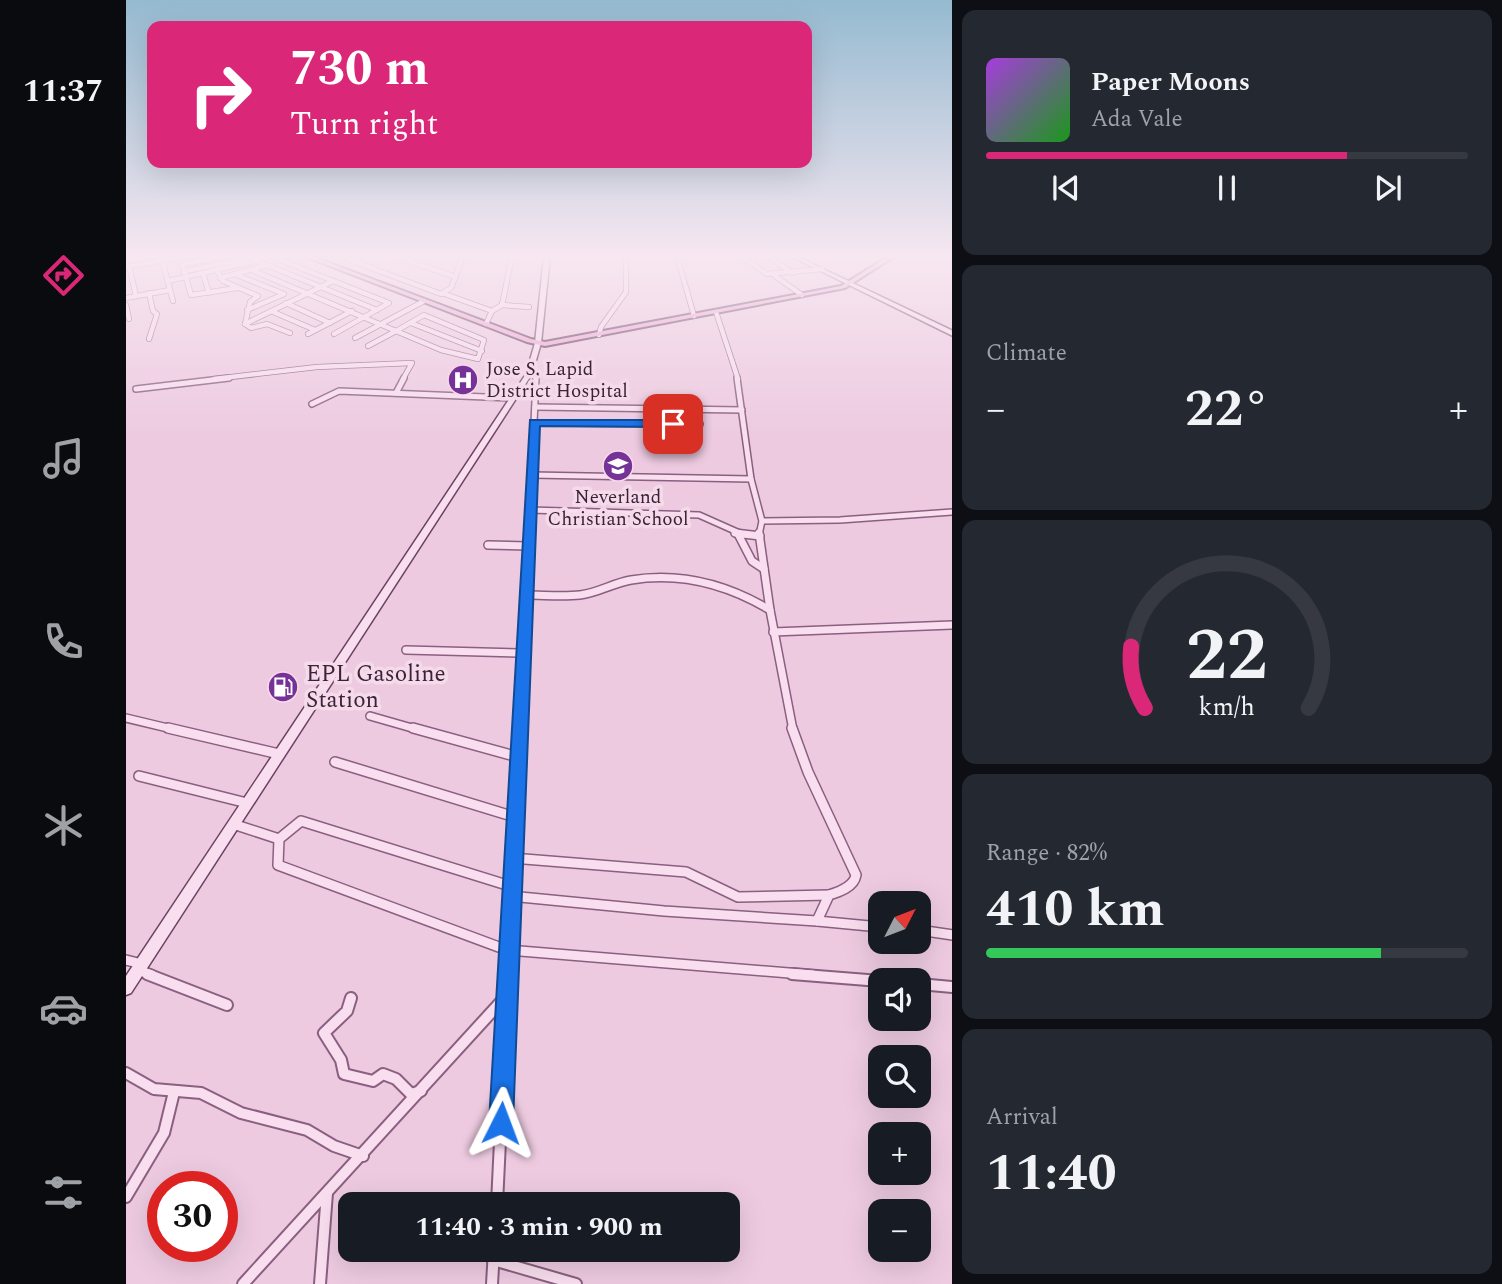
<!DOCTYPE html>
<meta charset="utf-8">
<style>
body{margin:0;font-family:Spectral,serif;background:#242831;color:#f1f3f6;height:100vh;display:flex;flex-direction:column;font-size:26px;white-space:nowrap}
*{box-sizing:border-box;margin:0}
p{font-size:23px;color:#9ea1a6}
.icon{flex:none;width:38px;height:38px;fill:none;stroke:currentColor;stroke-width:2;stroke-linecap:round;stroke-linejoin:round}
.map{position:relative;flex:1;overflow:hidden}
.details{display:flex;flex-direction:column;gap:10px;padding:10px;background:#0d0f14;width:550px}
.details>*{flex:none}
.guide{position:absolute;left:21px;top:21px;width:665px;height:147px;border-radius:14px;box-shadow:0 7px 28px #0002;background:#db2777;color:#fff;overflow:hidden}
.needle{width:46px;rotate:48deg}
.tools{position:absolute;left:742px;top:891px;display:grid;gap:14px}
.tools a{display:grid;place-items:center;width:63px;height:63px;border-radius:14px;background:#171b24;box-shadow:0 7px 28px #0002;font-size:35px}
.speed{position:absolute;left:21px;top:1171px;display:flex;gap:14px;font-size:35px;font-weight:700;text-align:center}
.speed>*{display:grid;place-content:center;width:91px;height:91px;border-radius:50%;background:#171b24;box-shadow:0 7px 28px #0002;line-height:1}
.speed .limit{border:10px solid #d22;background:#fff;color:#111}
.pin{position:absolute;display:grid;place-items:center;width:60px;height:60px;color:#fff;margin:-30px;border-radius:14px;box-shadow:0 4px 10px #0006}
.me{position:absolute;width:77px;margin:-38px;rotate:3deg;stroke-linejoin:round;filter:drop-shadow(0 0 5px #0008)}
.turn{display:flex;align-items:center;gap:24px;height:147px;padding:0 28px;font-size:32px}
.turn .icon{width:91px;height:91px;stroke-width:2.5}
.turn b{display:block;font-size:49px;line-height:60px}
.big{font-size:52px;font-weight:700;line-height:1.1}
.details .tile{flex:1;display:flex;flex-direction:column;justify-content:center;gap:10px;min-width:0;padding:0 24px;border-radius:14px;background:#242831}
.details .dial{align-items:center;gap:0}
.dial svg{height:182px;overflow:visible;fill:none;stroke:#363941;stroke-width:7;stroke-linecap:round;text-anchor:middle}
.dial text{fill:#f1f3f6;stroke:none}
.song{display:flex;align-items:center;gap:21px}
.cover{width:84px;height:84px;border-radius:10px;background:linear-gradient(135deg,hsl(280 70% 55%),hsl(120 70% 35%))}
.played{height:7px;border-radius:4px;background:linear-gradient(90deg,#db2777 75%,#363941 75%)}
.keys{display:flex;justify-content:space-around;direction:ltr}
.heat{display:flex;justify-content:space-between;align-items:center;font-size:38px;direction:ltr}
.charge{height:10px;border-radius:5px;background:linear-gradient(90deg,#34c759 82%,#363941 0)}
.trip{position:absolute;left:212px;top:1192px;width:402px;height:70px;border-radius:14px;background:#171b24;box-shadow:0 7px 28px #0002;font-weight:700;line-height:70px;text-align:center}
main{display:flex;flex:1;min-height:0}
.tab-bar{display:flex;flex-direction:column;width:126px;justify-content:space-around;align-items:center;background:#090b0e;color:#9ea1a6}
.tab-bar .icon{width:49px;height:49px}
.tab-bar .on{color:#db2777}
.tab-bar b{font-size:32px;color:#f1f3f6}
.map>svg:first-child{display:block}
.lines{fill:none;stroke-linecap:round;stroke-linejoin:round}
.street-far4-casing{stroke:#8a5f80;stroke-width:6}
.street-far3-casing{stroke:#8a5f80;stroke-width:8}
.street-far2-casing{stroke:#8a5f80;stroke-width:10}
.street-far1-casing{stroke:#8a5f80;stroke-width:12}
.street-casing{stroke:#8a5f80;stroke-width:14}
.secondary-casing{stroke:#6c4264;stroke-width:3}
.primary-casing{stroke:#583352;stroke-width:4}
.street-far4{stroke:#f8deee;stroke-width:4.5}
.street-far3{stroke:#f8deee;stroke-width:5}
.street-far2{stroke:#f8deee;stroke-width:7}
.street-far1{stroke:#f8deee;stroke-width:9}
.street{stroke:#f8deee;stroke-width:10}
.secondary{fill:#f8deee;fill-rule:evenodd}
.primary{fill:#eda5d3;fill-rule:evenodd}
.route{fill:#1a73e8;stroke:#114b97;stroke-width:2}
.labels{text-anchor:middle;dominant-baseline:central;stroke-width:7;stroke-linejoin:round;paint-order:stroke}
.far-poi-label{font-size:19px;fill:#3b2237;stroke:#f5daea;text-anchor:start}
.poi-label{font-size:23px;fill:#3b2237;stroke:#f5daea;text-anchor:start}
</style>
<main>
<nav class="tab-bar">
<b>11:37</b>
<svg class="icon on" aria-label="directions" viewBox="0 0 24 24"><path d="M12 3l9 9-9 9-9-9zM9 14v-3h6M13 9l2 2-2 2"/></svg>
<svg class="icon" aria-label="music" viewBox="0 0 24 24"><path d="M9 18V5l10-2v13"/><circle cx="6" cy="18" r="3"/><circle cx="16" cy="16" r="3"/></svg>
<svg class="icon" aria-label="phone" viewBox="0 0 24 24"><path d="M5 4h4l2 5-3 2q2 4 5 5l2-3 5 2v4C11 20 4 13 5 4z"/></svg>
<svg class="icon" aria-label="climate" viewBox="0 0 24 24"><path d="M12 3v18M4 7l16 10M4 17L20 7"/></svg>
<svg class="icon" aria-label="car" viewBox="0 0 24 24"><path d="M5 17H2v-5l4-1 3-4h7l3 4 3 1v5h-3M9 17h6M6 11h13"/><circle cx="7" cy="17" r="2"/><circle cx="17" cy="17" r="2"/></svg>
<svg class="icon" aria-label="filters" viewBox="0 0 24 24"><path d="M4 7h16M4 17h16"/><circle cx="9" cy="7" r="2"/><circle cx="15" cy="17" r="2"/></svg>
</nav>
<div class="map">
<svg width="827" height="1284" viewBox="0 0 827 1284">
<rect width="100%" height="100%" fill="#edcae0"/>
<g class="lines">
<g class="street-far4-casing">
<g id="street-far4">
<path d="M144 256 263 303 208 334"/>
<path d="M213 256 315 294"/>
<path d="M269 256 330 277"/>
<path d="M337 256 325 288 316 293 366 311 360 324"/>
<path d="M551 256 568 316"/>
<path d="M615 256 641 274 696 269"/>
<path d="M642 256 666 273"/>
<path d="M54 257 65 295 111 288"/>
<path d="M36 260 47 301"/>
<path d="M57 264 101 256"/>
<path d="M3 266 10 296"/>
<path d="M0 267 60 256"/>
<path d="M59 271 124 258 251 310"/>
<path d="M91 271 97 281 132 296 124 302 119 324"/>
<path d="M128 271 270 331"/>
<path d="M77 274 83 293"/>
<path d="M111 275 158 294 121 310"/>
<path d="M649 276 676 295"/>
<path d="M94 278 141 265"/>
<path d="M42 281 133 260"/>
<path d="M23 293 27 311 31 314 23 339"/>
<path d="M0 298 44 290"/>
<path d="M160 303 204 323"/>
<path d="M0 305 3 319"/>
<path d="M376 305 403 307"/>
<path d="M145 311 189 330"/>
<path d="M366 311 376 305 386 256"/>
<path d="M590 312 612 379"/>
<path d="M298 315 358 340 352 359 315 350 270 331Z"/>
<path d="M285 323 356 351"/>
<path d="M119 324 207 281"/>
<path d="M119 324 125 328 141 324 164 333"/>
<path d="M182 334 226 311"/>
<path d="M473 335 475 327 500 292V256"/>
<path d="M229 338 298 301"/>
<path d="M242 346 270 331"/>
<path d="M407 367 410 379"/>
<path d="M88 379 191 367 286 363 277 379"/>
</g>
</g>
<g class="street-far3-casing">
<g id="street-far3">
<path d="M10 389 103 378"/>
<path d="M270 393 278 378"/>
<path d="M186 404 213 391 386 398"/>
<path d="M409 407 616 410"/>
<path d="M408 423 574 424"/>
<path d="M406 475 625 479 611 378"/>
<path d="M625 479 636 521 633 535"/>
<path d="M404 510 573 515 618 535"/>
<path d="M636 521 714 520 827 512"/>
<path d="M403 535 410 378"/>
</g>
</g>
<g class="street-far2-casing">
<g id="street-far2">
<path d="M609 533 634 536"/>
<path d="M633 533 644 610"/>
<path d="M612 534 626 561 638 569"/>
<path d="M362 545 402 546"/>
<path d="M400 595C418 595 436 597 454 595 472 593 487 583 505 580 554 572 602 585 644 610L667 730"/>
<path d="M647 632 827 625"/>
<path d="M280 650 396 653"/>
<path d="M244 716 293 730"/>
<path d="M0 718 50 730"/>
<path d="M393 730 403 533"/>
</g>
</g>
<g class="street-far1-casing">
<g id="street-far1">
<path d="M42 728 153 754"/>
<path d="M287 728 392 757"/>
<path d="M209 762 389 817"/>
<path d="M13 776 121 803"/>
<path d="M107 824 153 839"/>
<path d="M386 858 560 872 612 897 703 895"/>
<path d="M384 886 175 821 153 839 152 865 381 950 687 975"/>
<path d="M384 896 538 911 691 921 703 895C713 892 728 887 730 875L682 772 666 728"/>
<path d="M691 921 754 927"/>
<path d="M793 930 827 935"/>
<path d="M0 960 16 964"/>
<path d="M12 970 26 975"/>
<path d="M382 975 394 728"/>
</g>
</g>
<g class="street-casing">
<g id="street">
<path d="M21 974 101 1005"/>
<path d="M666 974 754 981"/>
<path d="M793 984 827 987"/>
<path d="M225 998 221 1011 198 1033 215 1060 218 1074 247 1081 257 1074 270 1079 285 1094 295 1091"/>
<path d="M0 1073 28 1089 75 1093 115 1113 181 1130 208 1146 237 1156"/>
<path d="M0 1197 38 1133 48 1092"/>
<path d="M371 1204 382 974"/>
<path d="M367 1260 450 1284"/>
<path d="M117 1284 382 994"/>
<path d="M194 1284 201 1193"/>
<path d="M366 1284 368 1250"/>
</g>
</g>
<g class="secondary-casing">
<g id="secondary">
<path d="M418 256H424L415 343 406 374 5 993 0 995V976L400 374 409 343Z"/>
<path d="M664 256H670L827 331V336Z"/>
</g>
</g>
<g class="primary-casing">
<path id="primary" d="M178 256H185L405 339 419 342 715 286 763 256H769L719 288 419 346 401 342Z"/>
</g>
<use href="#street-far4" class="street-far4"/>
<use href="#street-far3" class="street-far3"/>
<use href="#street-far2" class="street-far2"/>
<use href="#street-far1" class="street-far1"/>
<use href="#street" class="street"/>
<use href="#secondary" class="secondary"/>
<use href="#primary" class="primary"/>
</g>
<linearGradient id="sky" x2="0" y2="1"><stop stop-color="#95bad0"/><stop offset="0.59" stop-color="#f7e7f1"/><stop offset="1" stop-color="#f7e7f1" stop-opacity="0"/></linearGradient>
<rect width="827" height="435" fill="url(#sky)"/>
<path class="route" d="M404 420H547L552 424 547 427 414 426 387 1123 384 1132 375 1136 366 1132 363 1123Z"/>
<defs>
<g id="hospital-disc" transform="scale(1.575)"><circle r="9.5" fill="#763296" stroke="#f5daea"/><path d="M-5-5h3v3.5h4V-5h3V5h-3V1.5h-4V5h-3Z" fill="#fff"/></g>
<g id="school-disc" transform="scale(1.575)"><circle r="9.5" fill="#763296" stroke="#f5daea"/><path d="M0-5L7-2L0 1L-7-2ZM-4 1L0 2.5L4 1V4Q0 6-4 4Z" fill="#fff"/></g>
<g id="fuel-disc" transform="scale(1.575)"><circle r="9.5" fill="#763296" stroke="#f5daea"/><path d="M-5.5-6h7V0h2V4h1.3V-2.5L3-4.5l.8-.8L6-3V5H2.5V1h-1V6h-7ZM-4.2-4.7v3.2H.2V-4.7Z" fill="#fff"/></g>
</defs>
<g fill-rule="evenodd">
<use href="#hospital-disc" x="337" y="380"/>
<use href="#school-disc" x="492" y="466"/>
<use href="#fuel-disc" x="157" y="687"/>
</g>
<g class="labels">
<g class="far-poi-label">
<text x="360" y="369">Jose S. Lapid<tspan x="360" dy="22">District Hospital</tspan></text>
<text x="492" y="497" text-anchor="middle">Neverland<tspan x="492" dy="22">Christian School</tspan></text>
</g>
<g class="poi-label">
<text x="180" y="674">EPL Gasoline<tspan x="180" dy="26">Station</tspan></text>
</g>
</g>
</svg>
<div class="tools">
<a><svg class="needle" viewBox="-14 -14 28 28"><path d="M0-13l5 13h-10z" fill="#e53935"/><path d="M0 13l5-13h-10z" fill="#9ea1a6"/></svg></a>
<a><svg class="icon" aria-label="sound" viewBox="0 0 24 24"><path d="M4 9h4l5-4v14l-5-4H4zM17 9q2 3 0 6"/></svg></a>
<a><svg class="icon" aria-label="search" viewBox="0 0 24 24"><circle cx="10" cy="10" r="6"/><path d="M15 15l6 6"/></svg></a>
<a>+</a>
<a>−</a>
</div>
<div class="speed"><div class="limit">30</div></div>
<div class="pin" style="left:547px;top:424px;background:#d93025"><svg class="icon" aria-label="arrive" viewBox="0 0 24 24"><path d="M6 21V4h12l-3 4 3 4H6"/></svg></div>
<svg class="me" style="left:375px;top:1123px" viewBox="-20 -20 40 40"><path d="M0-17L14 15 0 8-14 15z" fill="#1a73e8" stroke="#fff" stroke-width="4"/></svg>
<div class="trip">11:40 · 3 min · 900 m</div>
<div class="guide">
<div class="turn"><svg class="icon" aria-label="right" viewBox="0 0 24 24"><path d="M7 20v-9h11M14 6l5 5-5 5"/></svg><div><b>730 m</b>Turn right</div></div>
</div>
</div>
<section class="details">
<div class="tile">
<div class="song"><i class="cover"></i><div><b>Paper Moons</b><p>Ada Vale</p></div></div>
<div class="played"></div>
<div class="keys"><svg class="icon" aria-label="previous" viewBox="0 0 24 24"><path d="M18 5L8 12l10 7zM5 5v14"/></svg><svg class="icon" aria-label="pause" viewBox="0 0 24 24"><path d="M8 5v14M16 5v14"/></svg><svg class="icon" aria-label="next" viewBox="0 0 24 24"><path d="M6 5l10 7-10 7zM19 5v14"/></svg></div>
</div>
<div class="tile"><p>Climate</p>
<div class="heat"><a>−</a><b class="big">22°</b><a>+</a></div>
</div>
<div class="tile dial"><svg viewBox="0 0 100 80">
<path d="M14 69A42 42 0 1 1 86 69"/>
<path d="M14 69A42 42 0 0 1 8 42" stroke="#db2777"/>
<text x="50" y="56" font-size="32" font-weight="700">22</text>
<text x="50" y="72" font-size="11">km/h</text>
</svg></div>
<div class="tile"><p>Range · 82%</p><b class="big">410 km</b><div class="charge"></div></div>
<div class="tile"><p>Arrival</p><b class="big">11:40</b></div>
</section>
</main>
